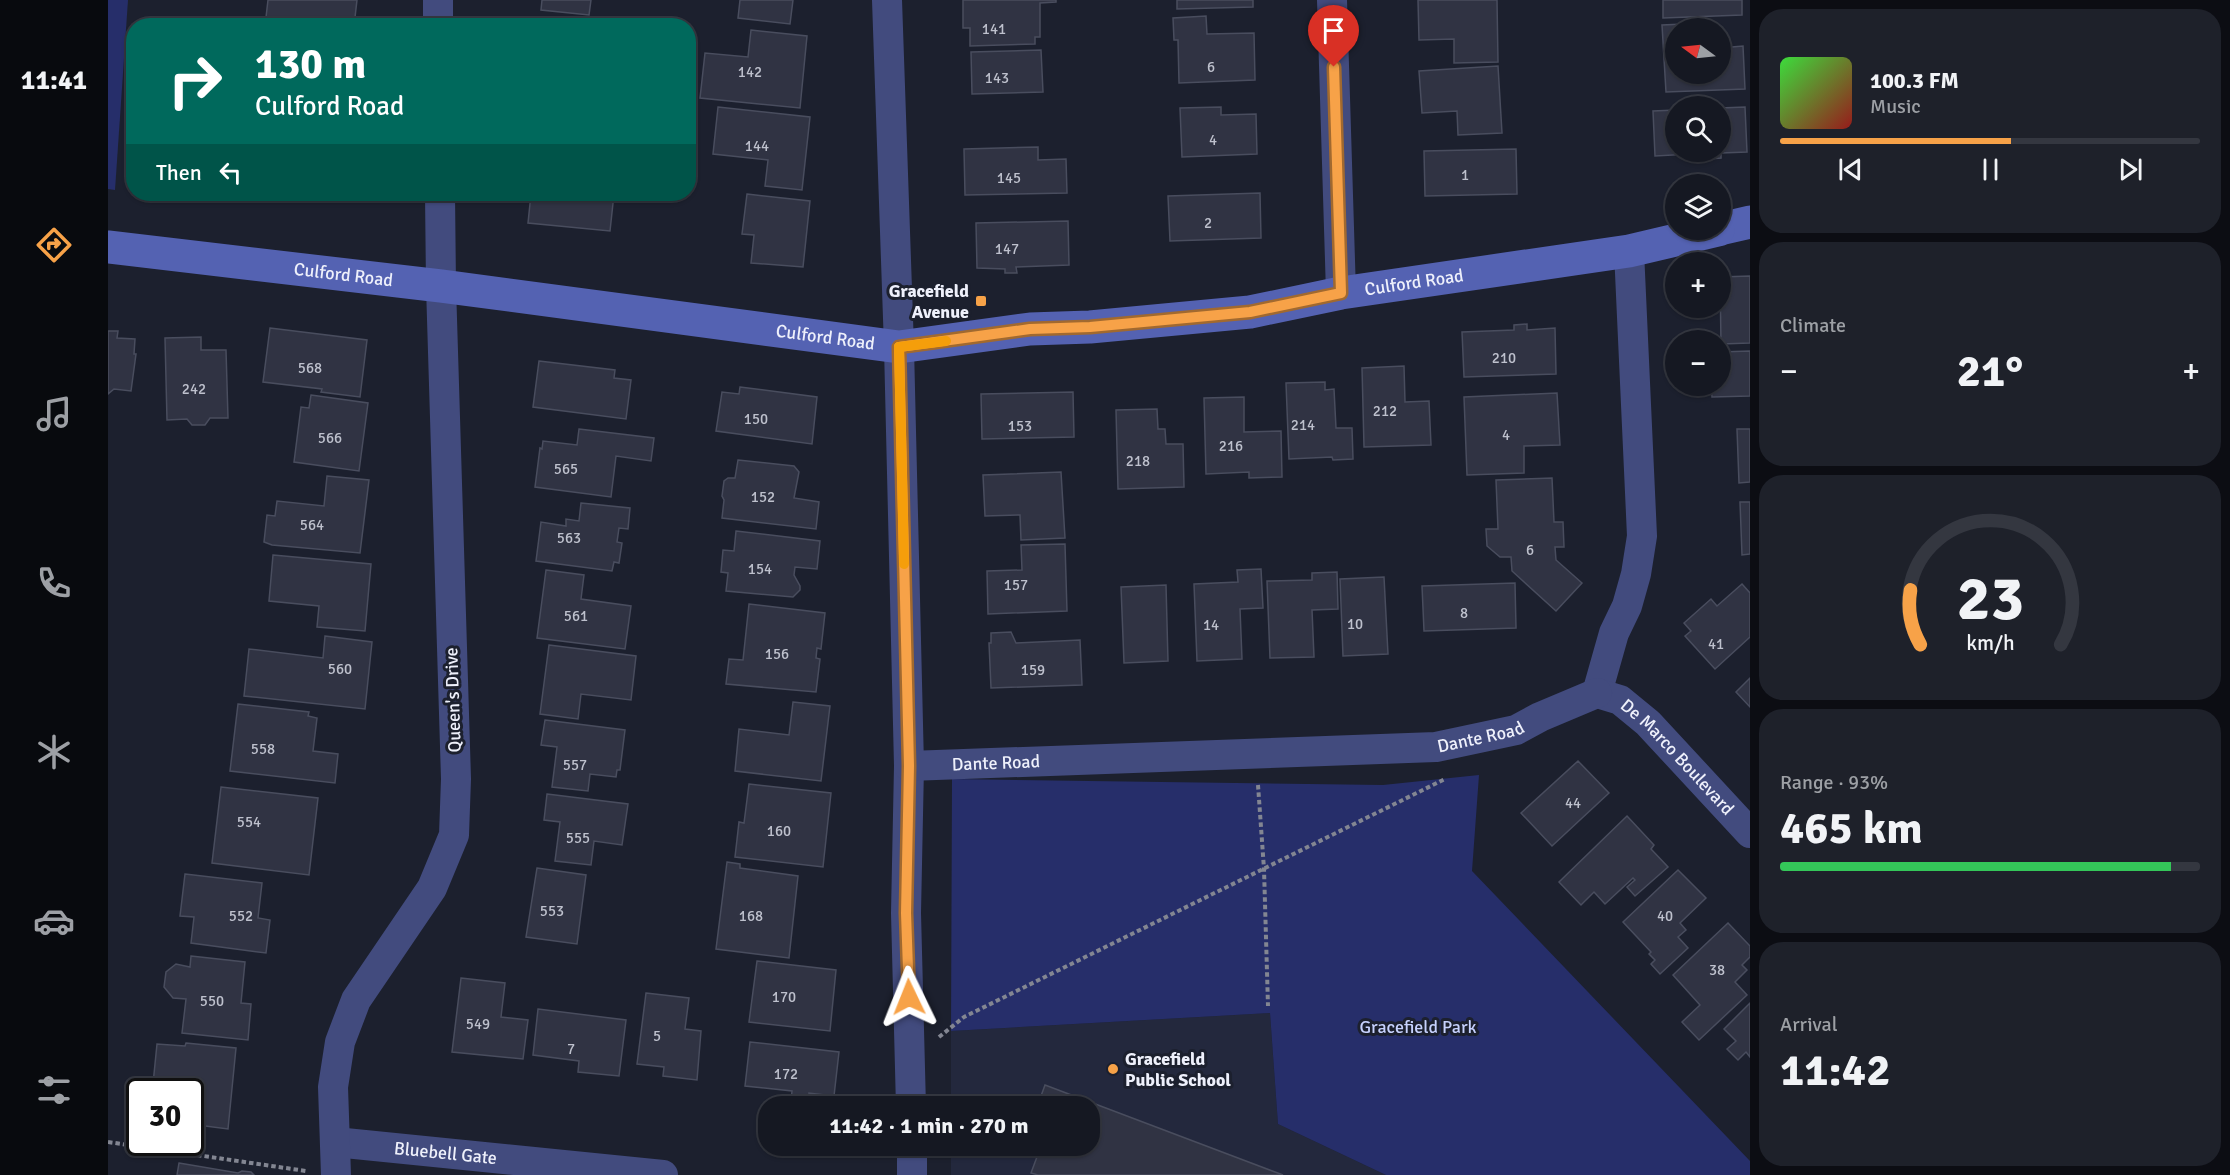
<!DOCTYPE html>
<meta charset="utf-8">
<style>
body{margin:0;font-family:Signika,sans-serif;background:#1e212a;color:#f1f3f6;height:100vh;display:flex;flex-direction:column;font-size:22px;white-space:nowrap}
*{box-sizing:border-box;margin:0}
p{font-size:20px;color:#9da0a5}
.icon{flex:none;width:33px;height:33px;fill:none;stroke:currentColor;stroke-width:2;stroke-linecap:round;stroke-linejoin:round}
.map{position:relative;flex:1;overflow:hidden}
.panel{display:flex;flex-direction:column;gap:9px;padding:9px;background:#0c0d13;width:480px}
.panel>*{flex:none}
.guide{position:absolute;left:18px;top:18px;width:570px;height:183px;border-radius:24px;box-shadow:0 2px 4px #0004,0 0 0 2px #343740;background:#00695c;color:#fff;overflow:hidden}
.needle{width:39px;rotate:285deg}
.controls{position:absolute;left:1557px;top:18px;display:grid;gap:12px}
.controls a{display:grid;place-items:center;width:66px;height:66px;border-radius:50%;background:#151822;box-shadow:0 2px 4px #0004,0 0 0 2px #343740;font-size:30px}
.speed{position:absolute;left:18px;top:1078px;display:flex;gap:12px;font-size:30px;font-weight:700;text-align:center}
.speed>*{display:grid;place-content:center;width:78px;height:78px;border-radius:50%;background:#151822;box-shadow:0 2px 4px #0004,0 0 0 2px #343740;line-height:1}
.speed .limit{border:3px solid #111;border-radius:9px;background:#fff;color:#111}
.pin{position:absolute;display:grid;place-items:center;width:51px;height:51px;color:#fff;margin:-62px -26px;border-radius:50% 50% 50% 0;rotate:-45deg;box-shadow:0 0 6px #0007}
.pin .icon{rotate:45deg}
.me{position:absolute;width:66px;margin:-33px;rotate:358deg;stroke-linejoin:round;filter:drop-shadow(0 0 4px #0008)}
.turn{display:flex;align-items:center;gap:21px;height:126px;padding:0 30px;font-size:27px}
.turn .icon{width:78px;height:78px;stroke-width:2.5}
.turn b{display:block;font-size:42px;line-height:51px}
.then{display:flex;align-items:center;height:57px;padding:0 30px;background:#0003;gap:12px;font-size:22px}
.big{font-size:45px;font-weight:800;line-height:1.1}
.panel .tile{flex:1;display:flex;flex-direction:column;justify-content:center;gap:9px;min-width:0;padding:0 21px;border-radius:24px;background:#1e212a}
.panel .dial{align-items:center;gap:0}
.dial svg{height:156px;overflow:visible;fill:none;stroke:#343740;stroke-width:7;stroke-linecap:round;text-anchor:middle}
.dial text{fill:#f1f3f6;stroke:none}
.song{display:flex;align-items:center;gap:18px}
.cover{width:72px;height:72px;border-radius:9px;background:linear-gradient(135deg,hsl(120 70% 55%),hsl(0 70% 35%))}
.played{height:6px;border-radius:3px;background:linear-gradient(90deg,#f7a248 55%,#343740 55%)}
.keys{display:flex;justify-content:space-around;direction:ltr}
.heat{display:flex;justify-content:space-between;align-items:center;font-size:33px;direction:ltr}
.charge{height:9px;border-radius:4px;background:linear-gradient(90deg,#34c759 93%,#343740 0)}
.trip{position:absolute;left:650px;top:1096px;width:342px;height:60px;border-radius:24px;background:#151822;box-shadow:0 2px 4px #0004,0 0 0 2px #343740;font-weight:800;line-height:60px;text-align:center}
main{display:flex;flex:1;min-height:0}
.menu{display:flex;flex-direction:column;width:108px;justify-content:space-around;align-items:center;background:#080a0e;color:#9da0a5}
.menu .icon{width:42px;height:42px}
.menu .selected{color:#f7a248}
.menu b{font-size:27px;color:#f1f3f6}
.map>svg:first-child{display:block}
.built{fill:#23283d}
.green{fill:#262e6a}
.building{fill:#303343;stroke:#494d5e;stroke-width:1.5}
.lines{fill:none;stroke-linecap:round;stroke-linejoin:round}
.path{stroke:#838692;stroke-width:4;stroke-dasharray:4.5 3;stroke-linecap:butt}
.street{stroke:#424b7e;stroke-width:30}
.secondary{stroke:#5462b2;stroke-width:33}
.route-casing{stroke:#a1692f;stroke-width:15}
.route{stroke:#f7a248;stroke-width:10}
.slow{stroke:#f59e0b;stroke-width:10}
.poi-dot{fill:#f7a248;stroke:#1c202e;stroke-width:2}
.labels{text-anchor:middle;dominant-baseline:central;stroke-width:6;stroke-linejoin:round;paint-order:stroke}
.number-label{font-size:15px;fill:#bec1cd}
.street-label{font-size:18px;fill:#eef0fb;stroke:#1c202e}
.poi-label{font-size:18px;font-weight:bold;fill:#eef0fb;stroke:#1c202e;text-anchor:end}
.park-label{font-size:18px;fill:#c7d2fe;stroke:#1c202e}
</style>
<main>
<nav class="menu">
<b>11:41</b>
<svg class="icon selected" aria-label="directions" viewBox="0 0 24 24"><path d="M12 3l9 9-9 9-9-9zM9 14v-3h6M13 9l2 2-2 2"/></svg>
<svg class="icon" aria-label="music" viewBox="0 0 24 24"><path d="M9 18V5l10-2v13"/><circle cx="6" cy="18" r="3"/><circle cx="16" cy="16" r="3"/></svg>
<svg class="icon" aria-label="phone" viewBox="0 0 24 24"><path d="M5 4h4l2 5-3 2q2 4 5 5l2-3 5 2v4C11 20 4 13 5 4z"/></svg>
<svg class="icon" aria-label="climate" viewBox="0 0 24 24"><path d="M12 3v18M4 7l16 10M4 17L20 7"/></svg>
<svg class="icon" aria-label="car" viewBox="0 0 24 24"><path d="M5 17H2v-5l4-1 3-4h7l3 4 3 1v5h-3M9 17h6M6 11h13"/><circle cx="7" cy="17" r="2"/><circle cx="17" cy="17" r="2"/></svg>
<svg class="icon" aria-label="filters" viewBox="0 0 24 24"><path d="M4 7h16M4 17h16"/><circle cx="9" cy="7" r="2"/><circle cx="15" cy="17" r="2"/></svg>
</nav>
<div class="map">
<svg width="1642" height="1175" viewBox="0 0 1642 1175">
<rect width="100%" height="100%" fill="#1c202e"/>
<path class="built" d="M1162 1013 1170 1124 1278 1175H843V1146H981V1107H843V1031Z"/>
<g class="green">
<path d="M0 0H20L7 190 0 189Z"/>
<path d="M1371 775 1364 871 1642 1161V1175H1278L1170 1124 1162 1013 843 1031 844 779 1275 785Z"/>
</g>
<g class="building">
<path d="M160 0H249L246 26H157Z"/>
<path d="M434 0H483L481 15 433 10Z"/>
<path d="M632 0H685L682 24 630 18Z"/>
<path d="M855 0H948V2L932 3V37H927V44L862 46V28H855Z"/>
<path d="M1069 0H1145V7L1069 9Z"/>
<path d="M1310 0H1389L1390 62 1346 63V39L1311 40Z"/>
<path d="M1555 0H1634V15L1555 18Z"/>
<path d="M1098 16 1099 34 1146 33 1147 80 1071 83 1070 40H1066L1065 18Z"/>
<path d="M416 18 452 22V26H415Z"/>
<path d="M1599 23V28H1568V74H1612V48L1635 46 1637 89 1558 92 1554 25Z"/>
<path d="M643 30 699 36 692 108 592 98 597 53 640 57Z"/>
<path d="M933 50 935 92 864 94 863 52Z"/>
<path d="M1390 66 1394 133 1350 135 1349 111 1314 113 1311 71Z"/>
<path d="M610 107 702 117 694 190 657 186 660 160 605 154Z"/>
<path d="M1113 107V115L1148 114 1149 154 1074 157 1072 108Z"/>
<path d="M1637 107 1639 152 1613 153V158L1601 159V153L1547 156 1545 111 1568 110V152H1612V108Z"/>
<path d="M930 147V160L958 159 959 193 857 195 856 149Z"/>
<path d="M1408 149 1409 194 1317 196 1316 151Z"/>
<path d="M1152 193 1153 238 1062 241 1060 196Z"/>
<path d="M191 194H260L259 201Z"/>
<path d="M423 194H506L502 231 420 223Z"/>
<path d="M639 194 702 201 695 267 643 263 646 235 634 234Z"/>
<path d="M960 221 961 265 908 267 909 273H897V269L869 268 868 223Z"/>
<path d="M1642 276V343L1613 344 1612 277Z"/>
<path d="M1419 324V330L1447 328 1448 374 1356 377 1354 332 1406 330V325Z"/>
<path d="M162 328 259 340 252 397 213 392 214 389 155 382Z"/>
<path d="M0 331H10L9 338 27 339 26 354H28L23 391 6 389 0 394Z"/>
<path d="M93 337V350H118L120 418H102L97 425H84L79 419 59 420 57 338Z"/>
<path d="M1642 351V396L1604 397 1603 386H1612V352Z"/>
<path d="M431 361 507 370 506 378 523 380 518 419 425 407Z"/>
<path d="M1296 366 1297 402 1321 401 1323 445 1256 447 1254 368Z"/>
<path d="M1217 382V390L1226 389 1228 428H1244L1245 459 1225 460 1224 457 1181 459 1178 383Z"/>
<path d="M632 387 709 397 704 444 608 431 614 392 631 394Z"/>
<path d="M965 392 966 437 874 439 873 394Z"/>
<path d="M1449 393 1452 445 1416 446V473L1359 475 1356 397Z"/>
<path d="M203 395 260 403 251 471 186 462 193 407 201 408Z"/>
<path d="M1136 397V432L1173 431 1174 477 1141 478V472L1098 474 1096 398Z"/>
<path d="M1049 409 1050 429H1057L1058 444H1075L1076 487 1010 489 1008 410Z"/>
<path d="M471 429 546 438 543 461 508 456 503 497 427 487 432 448 434 449 435 441 469 445Z"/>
<path d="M1629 429H1642V482L1631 483Z"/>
<path d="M630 460 686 466 691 472 686 498 711 502 708 529 614 518 616 500 614 496 616 481 620 478H627Z"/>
<path d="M953 472 957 538 913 540 912 515 877 516 875 475Z"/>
<path d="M219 476 261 480 252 553 164 545 156 542 159 515 167 516 169 501 216 506Z"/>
<path d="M1444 478 1446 522H1455L1456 547H1447L1448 560 1474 583 1448 611 1404 571 1403 557H1392L1379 546 1378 529H1390L1388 480Z"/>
<path d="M1632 502H1642V554L1634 555Z"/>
<path d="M473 503 522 508 520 529 511 528 509 542 514 543 511 563 506 562 504 571 428 561 433 522 458 526V519L471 521Z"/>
<path d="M628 531 712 541 709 569 687 567 686 575 692 586V590L685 597 618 591 620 573 613 572 615 550 626 551Z"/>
<path d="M957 544 959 611 880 614 879 571 914 570 913 545Z"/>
<path d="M165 555 263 564 257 631 209 627 211 606 161 601Z"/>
<path d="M1153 569 1155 608 1132 609 1134 659 1089 661 1086 584 1130 582 1129 570Z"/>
<path d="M438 570 476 575 473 599 523 606 517 649 429 638Z"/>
<path d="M1229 572 1230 609 1204 610 1206 657 1162 658 1159 581 1204 580V573Z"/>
<path d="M1276 577 1280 654 1235 656 1232 579Z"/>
<path d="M1407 583 1408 628 1316 631 1314 586Z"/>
<path d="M1634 584 1642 593V637L1607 669 1577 636 1583 631 1576 623 1603 599 1609 606Z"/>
<path d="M1058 585 1060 661 1016 663 1013 587Z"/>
<path d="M641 604 717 613 713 649 709 648 708 658 712 659 708 692 618 684 621 659 635 660Z"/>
<path d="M903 632 908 643 972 640 974 685 883 688 881 643H883V633Z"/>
<path d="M217 636 264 642 257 709 136 696 141 649 215 658Z"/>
<path d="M441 645 528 656 523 700 473 694 470 719 432 714Z"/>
<path d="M1642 678V707L1628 692Z"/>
<path d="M685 702 722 706 713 781 627 771 631 729 681 735Z"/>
<path d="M130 704 201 712 200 716 209 718 205 751 230 754 227 783 122 771Z"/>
<path d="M437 720 517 730 512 770H509L508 777 482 774 480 791 444 787 449 747 433 745Z"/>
<path d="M1470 761 1501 793 1444 846 1413 813Z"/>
<path d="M641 784 723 793 715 867 627 857 631 822 636 823Z"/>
<path d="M113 787 210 798 201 875 104 863Z"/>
<path d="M439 794 520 804 514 845 486 841 483 865 447 861 452 822 436 820Z"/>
<path d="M1519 816 1546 845 1543 849 1560 867 1527 896 1519 887 1527 880 1525 878 1497 904 1486 892 1473 905 1451 882Z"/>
<path d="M619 862 632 864V868L690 876 681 958 608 949Z"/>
<path d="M429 868 478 875 469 944 418 937Z"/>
<path d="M1570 870 1598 898 1572 923 1578 930 1570 937 1580 948 1552 974 1543 964 1547 960 1541 954 1543 952 1515 922Z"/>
<path d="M77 874 154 883 150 918 162 920 158 953 83 943 86 917 72 916Z"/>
<path d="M1620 923 1642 946V957L1634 965 1639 970 1627 982 1639 995 1591 1040 1574 1022 1592 1005 1565 975Z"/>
<path d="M83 956 137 962 133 1003 143 1004 140 1040 74 1033 78 999 65 998 56 987 58 972 68 964 82 967Z"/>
<path d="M649 961 728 970 722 1031 641 1022Z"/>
<path d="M353 978 397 983 393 1017 420 1020 415 1059 344 1052Z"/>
<path d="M538 993 581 998 577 1029 593 1031 589 1080 555 1076 556 1067 529 1064Z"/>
<path d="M1642 1003V1057L1638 1052 1630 1060 1619 1049 1628 1041 1616 1029Z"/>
<path d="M430 1009 518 1020 511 1076 470 1072 471 1061 425 1055Z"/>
<path d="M642 1042 731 1052 726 1096 701 1093V1103L683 1101 684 1091 637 1086Z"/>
<path d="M78 1043 128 1048 120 1129 82 1124V1092H73V1087L45 1084 49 1044 77 1046Z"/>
<path d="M937 1085 1175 1175H930L923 1173 933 1146H981V1107H929Z"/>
<path d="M71 1163 130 1173 134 1171 143 1172 146 1175H69Z"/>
</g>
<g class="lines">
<g class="path">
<path d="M1150 785 1156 869 1160 1006"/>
<path d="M831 1037 856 1017 1337 779"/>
<path d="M0 1142 198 1171"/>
</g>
<g class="street">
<path d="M330 0V26"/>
<path d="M779 0 791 347 801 766 798 913 803 1107"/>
<path d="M1224 0 1233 293"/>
<path d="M1489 693 1506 633 1519 606 1528 574 1534 536 1521 251"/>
<path id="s1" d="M1489 693 1512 700 1540 723 1642 833"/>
<path id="s2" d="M801 766 1328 747 1408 730 1432 717 1489 693"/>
<path id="s3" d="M227 1142 555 1175"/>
<path d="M804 1146V1175"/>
<path d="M228 1175 225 1087 232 1042 248 1000 324 888 346 835 348 779 333 286 332 194"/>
</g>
<g class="secondary">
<path d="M1612 229 1642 222"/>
<path id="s4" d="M0 247 333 286 791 347 922 329 982 327 1142 312 1233 293 1521 251 1610 230"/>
</g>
</g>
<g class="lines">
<g class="route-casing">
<path id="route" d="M801 997 798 913 801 766 791 347 922 329 982 327 1142 312 1233 293 1226 67"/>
</g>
<use href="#route" class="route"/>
<path class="slow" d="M796 564 791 347 838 341"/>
</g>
<g class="poi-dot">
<rect x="867" y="295" width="12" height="12" rx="3"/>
<circle cx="1005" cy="1069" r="6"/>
</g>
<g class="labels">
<g class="number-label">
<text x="886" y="29">141</text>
<text x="1103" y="67">6</text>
<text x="642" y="72">142</text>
<text x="889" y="78">143</text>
<text x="1105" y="140">4</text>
<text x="649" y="146">144</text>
<text x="1357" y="175">1</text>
<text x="901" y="178">145</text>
<text x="1100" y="223">2</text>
<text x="899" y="249">147</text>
<text x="1396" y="358">210</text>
<text x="202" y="368">568</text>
<text x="86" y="389">242</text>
<text x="1277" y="411">212</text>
<text x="648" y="419">150</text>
<text x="1195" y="425">214</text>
<text x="912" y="426">153</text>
<text x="1398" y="435">4</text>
<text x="222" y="438">566</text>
<text x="1123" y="446">216</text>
<text x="1030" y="461">218</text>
<text x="458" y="469">565</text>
<text x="655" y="497">152</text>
<text x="204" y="525">564</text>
<text x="461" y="538">563</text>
<text x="1422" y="550">6</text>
<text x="652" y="569">154</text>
<text x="908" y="585">157</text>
<text x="1356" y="613">8</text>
<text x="468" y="616">561</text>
<text x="1247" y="624">10</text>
<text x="1103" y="625">14</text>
<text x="1608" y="644">41</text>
<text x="669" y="654">156</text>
<text x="232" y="669">560</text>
<text x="925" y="670">159</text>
<text x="155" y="749">558</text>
<text x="467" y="765">557</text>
<text x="1465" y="803">44</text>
<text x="141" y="822">554</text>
<text x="671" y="831">160</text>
<text x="470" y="838">555</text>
<text x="444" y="911">553</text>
<text x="133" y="916">552</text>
<text x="643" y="916">168</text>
<text x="1557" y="916">40</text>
<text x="1609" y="970">38</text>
<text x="676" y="997">170</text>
<text x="104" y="1001">550</text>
<text x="370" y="1024">549</text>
<text x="549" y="1036">5</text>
<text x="463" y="1049">7</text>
<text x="678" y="1074">172</text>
</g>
<g class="street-label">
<text stroke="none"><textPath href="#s4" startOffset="237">Culford Road</textPath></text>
<text stroke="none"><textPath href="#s4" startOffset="1317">Culford Road</textPath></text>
<text stroke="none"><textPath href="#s4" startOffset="723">Culford Road</textPath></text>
<text transform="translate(345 700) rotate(-92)">Queen's Drive</text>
<text stroke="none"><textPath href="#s2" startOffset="573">Dante Road</textPath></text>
<text stroke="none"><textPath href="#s1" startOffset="105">De Marco Boulevard</textPath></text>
<text stroke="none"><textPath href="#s2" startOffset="87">Dante Road</textPath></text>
<text stroke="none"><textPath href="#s3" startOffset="111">Bluebell Gate</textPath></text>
</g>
<g class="poi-label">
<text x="861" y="291">Gracefield<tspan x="861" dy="21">Avenue</tspan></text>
<text x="1017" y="1059" text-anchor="start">Gracefield<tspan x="1017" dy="21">Public School</tspan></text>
</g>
<g class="park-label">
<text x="1310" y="1027">Gracefield Park</text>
</g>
</g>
</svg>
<div class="controls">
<a><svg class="needle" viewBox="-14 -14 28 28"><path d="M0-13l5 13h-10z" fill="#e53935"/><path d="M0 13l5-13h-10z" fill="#9da0a5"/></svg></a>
<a><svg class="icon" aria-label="search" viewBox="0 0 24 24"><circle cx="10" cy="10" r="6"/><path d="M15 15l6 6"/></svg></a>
<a><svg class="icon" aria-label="layers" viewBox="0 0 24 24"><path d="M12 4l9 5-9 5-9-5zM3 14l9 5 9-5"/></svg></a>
<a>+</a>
<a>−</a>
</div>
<div class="speed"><div class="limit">30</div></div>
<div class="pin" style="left:1226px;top:67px;background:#d93025"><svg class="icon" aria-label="arrive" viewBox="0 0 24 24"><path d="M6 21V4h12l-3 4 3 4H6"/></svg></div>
<svg class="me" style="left:801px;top:997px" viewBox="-20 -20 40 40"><path d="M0-17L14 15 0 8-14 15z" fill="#f7a248" stroke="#fff" stroke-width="4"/></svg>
<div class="trip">11:42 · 1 min · 270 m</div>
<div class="guide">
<div class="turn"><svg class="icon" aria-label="right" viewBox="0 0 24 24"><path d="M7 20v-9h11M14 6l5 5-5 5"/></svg><div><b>130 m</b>Culford Road</div></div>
<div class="then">Then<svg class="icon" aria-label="left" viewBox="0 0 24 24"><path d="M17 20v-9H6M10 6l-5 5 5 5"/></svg></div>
</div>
</div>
<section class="panel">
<div class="tile">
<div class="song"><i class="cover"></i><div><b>100.3 FM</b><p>Music</p></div></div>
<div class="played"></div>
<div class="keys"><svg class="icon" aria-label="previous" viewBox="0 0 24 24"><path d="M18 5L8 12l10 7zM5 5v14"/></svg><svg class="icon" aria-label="pause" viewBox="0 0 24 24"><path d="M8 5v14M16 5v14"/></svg><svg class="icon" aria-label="next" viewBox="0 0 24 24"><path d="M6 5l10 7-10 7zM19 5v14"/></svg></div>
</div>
<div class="tile"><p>Climate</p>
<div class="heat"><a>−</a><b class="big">21°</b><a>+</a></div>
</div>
<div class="tile dial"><svg viewBox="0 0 100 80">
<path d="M14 69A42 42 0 1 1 86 69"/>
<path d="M14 69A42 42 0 0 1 9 41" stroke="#f7a248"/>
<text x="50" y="56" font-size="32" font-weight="700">23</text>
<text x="50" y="72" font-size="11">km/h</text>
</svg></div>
<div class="tile"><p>Range · 93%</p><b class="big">465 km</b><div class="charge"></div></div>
<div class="tile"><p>Arrival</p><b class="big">11:42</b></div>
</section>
</main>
